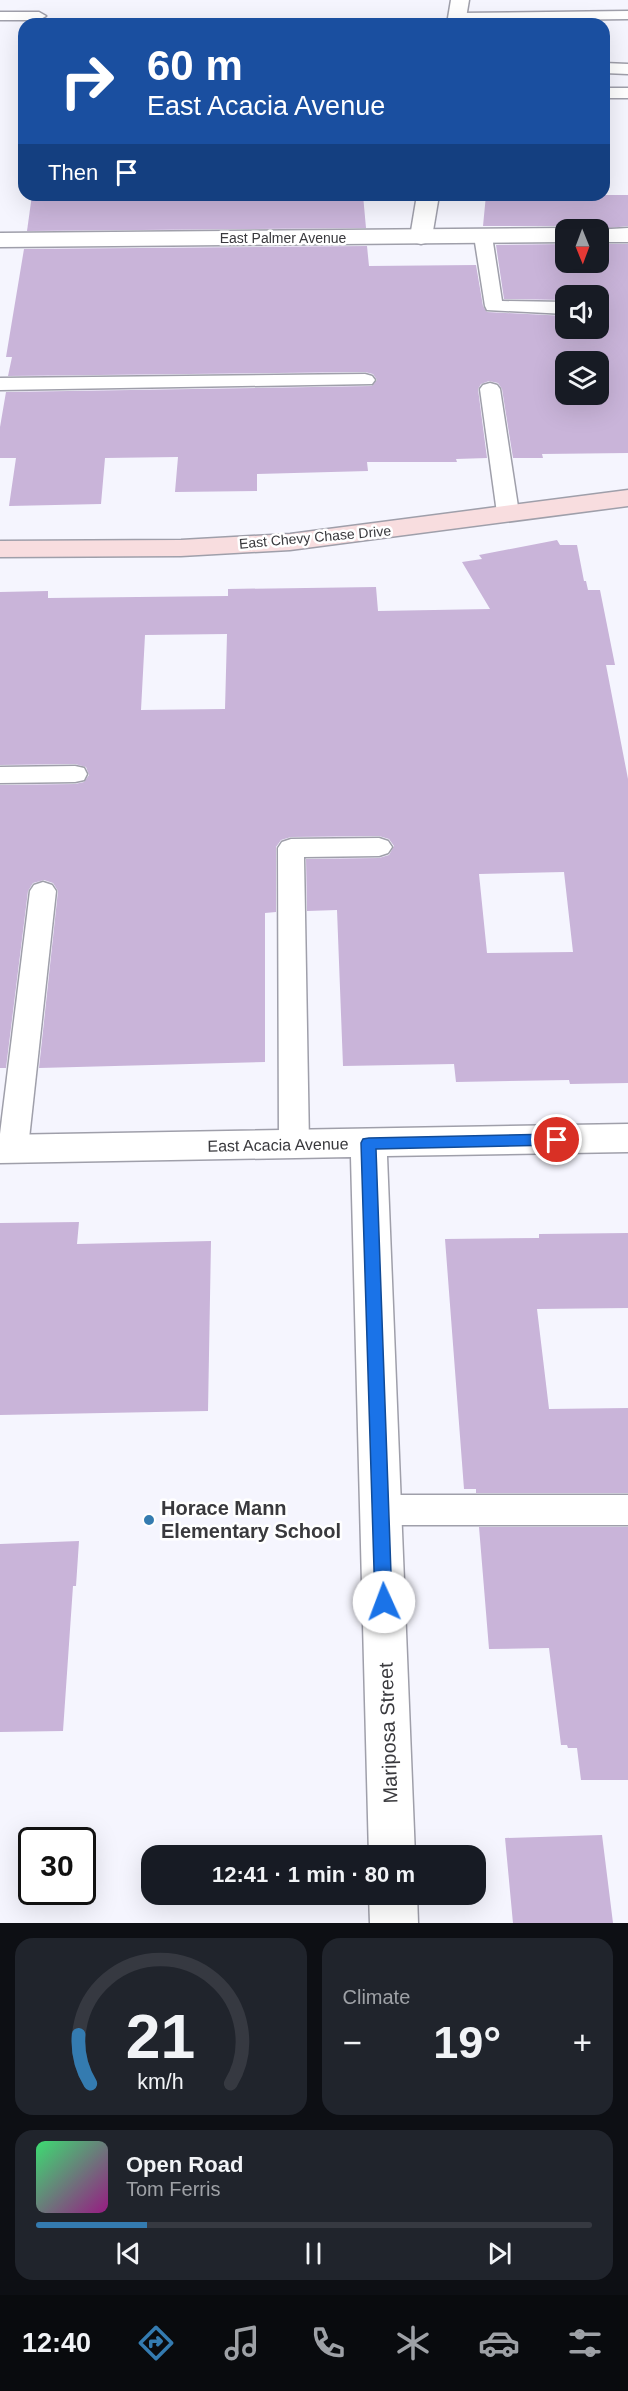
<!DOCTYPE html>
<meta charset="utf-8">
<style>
body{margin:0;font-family:Helvetica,sans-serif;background:#20242c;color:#f1f3f6;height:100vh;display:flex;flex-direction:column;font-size:22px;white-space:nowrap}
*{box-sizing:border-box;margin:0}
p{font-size:20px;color:#9ea1a6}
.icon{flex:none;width:33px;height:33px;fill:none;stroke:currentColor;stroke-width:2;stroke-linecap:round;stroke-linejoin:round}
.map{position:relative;height:1923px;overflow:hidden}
.details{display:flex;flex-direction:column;gap:15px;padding:15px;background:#0d0f14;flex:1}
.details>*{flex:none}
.banner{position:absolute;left:18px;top:18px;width:592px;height:183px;border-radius:18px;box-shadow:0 6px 24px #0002;background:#1a4fa0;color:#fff;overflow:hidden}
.needle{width:39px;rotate:179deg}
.fabs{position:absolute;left:555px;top:219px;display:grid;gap:12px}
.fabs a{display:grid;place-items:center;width:54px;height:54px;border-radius:12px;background:#171b24;box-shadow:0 6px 24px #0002;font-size:30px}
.speed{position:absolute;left:18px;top:1827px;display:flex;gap:12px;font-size:30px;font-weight:700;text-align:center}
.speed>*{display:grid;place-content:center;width:78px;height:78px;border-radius:50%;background:#171b24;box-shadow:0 6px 24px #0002;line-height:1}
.speed .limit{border:3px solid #111;border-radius:9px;background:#fff;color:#111}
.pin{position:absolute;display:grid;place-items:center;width:51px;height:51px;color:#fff;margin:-26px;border:3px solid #fff;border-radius:50%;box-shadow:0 2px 6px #0007}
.me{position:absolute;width:66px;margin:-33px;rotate:358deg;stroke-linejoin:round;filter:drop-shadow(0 0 4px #0008)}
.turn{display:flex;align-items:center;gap:21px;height:126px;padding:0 30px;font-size:27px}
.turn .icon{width:78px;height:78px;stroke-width:2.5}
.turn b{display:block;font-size:42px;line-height:51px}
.then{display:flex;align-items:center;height:57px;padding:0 30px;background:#0003;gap:12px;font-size:22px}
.big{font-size:45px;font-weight:600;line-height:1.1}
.details .widget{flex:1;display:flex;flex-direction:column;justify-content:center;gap:9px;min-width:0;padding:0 21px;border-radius:18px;background:#20242c}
.details .dial{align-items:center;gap:0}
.dial svg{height:156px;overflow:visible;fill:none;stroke:#363941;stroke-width:7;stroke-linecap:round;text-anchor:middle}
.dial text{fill:#f1f3f6;stroke:none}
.song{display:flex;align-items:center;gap:18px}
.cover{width:72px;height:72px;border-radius:9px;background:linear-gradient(135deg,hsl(140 70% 55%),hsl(310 70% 35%))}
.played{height:6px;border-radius:3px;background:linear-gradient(90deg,#347bb0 20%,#363941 20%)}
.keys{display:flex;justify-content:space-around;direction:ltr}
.heat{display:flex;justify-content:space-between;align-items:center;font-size:33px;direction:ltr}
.details .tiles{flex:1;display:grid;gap:15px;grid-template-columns:1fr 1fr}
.widget:last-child{grid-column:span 2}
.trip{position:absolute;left:141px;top:1845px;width:345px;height:60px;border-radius:18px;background:#171b24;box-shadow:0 6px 24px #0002;font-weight:600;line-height:60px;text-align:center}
.tabs{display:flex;height:96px;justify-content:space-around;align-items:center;background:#090b0e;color:#9ea1a6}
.tabs .icon{width:42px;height:42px}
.tabs .on{color:#347bb0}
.tabs b{font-size:27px;color:#f1f3f6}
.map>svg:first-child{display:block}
.building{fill:#c9b4d9;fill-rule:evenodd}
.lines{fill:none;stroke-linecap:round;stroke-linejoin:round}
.service-casing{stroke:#9f9faa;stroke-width:3}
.minor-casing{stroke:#9f9faa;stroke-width:3}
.tertiary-casing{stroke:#9f9faa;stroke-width:3}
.secondary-casing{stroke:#9f9faa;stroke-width:3}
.service{fill:#fff;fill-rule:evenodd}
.minor{fill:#fff;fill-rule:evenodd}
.tertiary{fill:#fff;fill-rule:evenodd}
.secondary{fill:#f8dddf;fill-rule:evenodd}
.route{fill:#1a73e8;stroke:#114b97;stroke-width:1.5}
.poi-dot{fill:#347bb0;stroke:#fff;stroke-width:2}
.labels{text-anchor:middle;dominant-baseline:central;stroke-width:5;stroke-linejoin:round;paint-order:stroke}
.far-street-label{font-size:14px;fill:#39393d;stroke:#fff}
.street-label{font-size:16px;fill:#39393d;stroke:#fff}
.near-poi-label{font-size:20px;font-weight:bold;fill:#39393d;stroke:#fff;text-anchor:start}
.near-street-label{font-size:20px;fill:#39393d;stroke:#fff}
</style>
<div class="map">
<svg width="628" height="1923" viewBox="0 0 628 1923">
<rect width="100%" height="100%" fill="#f5f5fe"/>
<g class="building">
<path d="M32 195H363L366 228 27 231Z"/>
<path d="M486 195H628V226L592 230H572L566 226H483Z"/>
<path d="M566 244V262H598V244H628V453L542 454 543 458H513L502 389 498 383 489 381 481 384 478 389 487 458 456 459 457 462H367L368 471 257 474V491L175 492 178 457 105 458 101 504 9 506 16 458H0V427L6 392 372 386 377 380 373 374 365 372 8 376 12 357H6L24 249 367 246 369 266 476 265 483 306 487 312 566 316V328H598V296H566V300L504 299 496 245ZM566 362H598V394H566Z"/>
<path d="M557 540 560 545H577L584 581H586L588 590H600L615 665H606L628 779V1083L570 1084 569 1080 456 1082 454 1064 343 1066 337 910 307 911 306 859 379 858 389 855 394 846 389 839 379 836 291 837 281 840 276 847V912L265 913V1062L39 1068 58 891 53 883 44 880 33 883 28 891 6 1068H0V785L75 784 84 782 89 775 86 767 75 764 0 765V592L48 591V598L228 596V589L376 587 378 611 490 609 462 562 482 559 479 555ZM227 634 225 709 141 710 145 635ZM564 872 573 952 487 953 479 874Z"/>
<path d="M79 1222 77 1244 211 1241 208 1411 0 1415V1223Z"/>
<path d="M628 1233V1308L537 1309 549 1409 628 1408V1493H476V1489H464L445 1239 539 1238V1234Z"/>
<path d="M479 1527H628V1780H581L577 1748H568L567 1745H561L549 1648 489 1649Z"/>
<path d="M79 1541 76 1586H73L63 1731 0 1732V1544Z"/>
<path d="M602 1835 613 1923H513L505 1838Z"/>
</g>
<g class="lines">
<g class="service-casing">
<g id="service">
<path d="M628 11V19L458 21 451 17 458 13Z"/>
<path d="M0 12H39L46 16 39 20H0Z"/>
<path d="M604 63 628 64V74L604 73Z"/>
<rect x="604" y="88" width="24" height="10"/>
<path d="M483 231 489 232 492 236 502 301 566 302V314L487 310 485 306 474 236 477 232Z"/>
<path d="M365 374 372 376 375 380 372 384 0 390V378Z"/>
<path d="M490 383 497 385 500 389 519 513 516 518 508 519 500 518 497 513 480 389 483 385Z"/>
<path d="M75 766 84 768 87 774 84 780 75 782 0 783V767Z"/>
<path d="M379 838 388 841 392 847 388 853 379 856 304 857 309 1144 304 1152 294 1155 284 1152 279 1144 278 848 282 842 291 839Z"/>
<path d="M43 882 52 885 56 891 28 1148 23 1156 13 1159 3 1156 0 1151V1134L30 891 34 885Z"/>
<path d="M381 1495H628V1525H381L369 1521 364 1510 369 1499Z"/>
</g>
</g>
<g class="minor-casing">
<g id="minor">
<path d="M451 0H469L465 24H447Z"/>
<path d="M417 195H439L432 237 429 242 421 244 413 242 410 237Z"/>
<path d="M628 1124V1152L387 1156 415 1856H369L351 1157 0 1163V1135Z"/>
<path d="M369 1894H417L418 1923H370Z"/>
</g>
</g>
<g class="tertiary-casing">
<g id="tertiary">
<path d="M566 228 570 230H566V242L0 247V233Z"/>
<path d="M628 228V242H598V230H594Z"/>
</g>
</g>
<g class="secondary-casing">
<path id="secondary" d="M628 490V506L290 550 181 556 0 557V541L181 540 290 534Z"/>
</g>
<use href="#service" class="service"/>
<use href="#minor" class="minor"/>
<use href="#tertiary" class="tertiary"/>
<use href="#secondary" class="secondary"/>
</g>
<path class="route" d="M557 1134 562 1136 565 1140 562 1144 557 1145 376 1149 392 1602 390 1608 384 1611 377 1608 375 1602 361 1143 363 1139 369 1138Z"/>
<circle class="poi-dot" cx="149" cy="1520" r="6"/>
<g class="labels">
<g class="far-street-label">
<text x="283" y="238">East Palmer Avenue</text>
<text transform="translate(315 537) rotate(-5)">East Chevy Chase Drive</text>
</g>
<g class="street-label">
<text transform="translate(278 1145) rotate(-1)">East Acacia Avenue</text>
</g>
<g class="near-poi-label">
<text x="161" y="1508">Horace Mann<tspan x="161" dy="23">Elementary School</tspan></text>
</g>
<g class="near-street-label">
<text transform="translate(388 1733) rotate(-92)">Mariposa Street</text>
</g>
</g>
</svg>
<div class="fabs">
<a><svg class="needle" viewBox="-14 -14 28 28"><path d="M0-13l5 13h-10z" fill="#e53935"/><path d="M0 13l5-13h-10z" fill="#9ea1a6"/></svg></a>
<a><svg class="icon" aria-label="sound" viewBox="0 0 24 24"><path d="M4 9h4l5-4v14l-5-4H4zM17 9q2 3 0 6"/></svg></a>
<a><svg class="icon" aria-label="layers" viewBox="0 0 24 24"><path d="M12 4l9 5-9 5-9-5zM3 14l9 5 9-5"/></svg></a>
</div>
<div class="speed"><div class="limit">30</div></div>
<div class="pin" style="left:557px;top:1140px;background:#d93025"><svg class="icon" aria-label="arrive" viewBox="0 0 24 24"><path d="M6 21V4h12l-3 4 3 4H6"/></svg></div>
<svg class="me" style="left:384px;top:1602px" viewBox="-20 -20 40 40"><circle r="19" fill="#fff"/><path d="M0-13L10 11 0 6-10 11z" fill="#1a73e8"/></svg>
<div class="trip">12:41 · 1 min · 80 m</div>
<div class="banner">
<div class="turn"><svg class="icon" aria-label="right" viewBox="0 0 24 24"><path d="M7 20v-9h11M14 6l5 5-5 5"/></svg><div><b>60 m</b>East Acacia Avenue</div></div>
<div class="then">Then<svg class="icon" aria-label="arrive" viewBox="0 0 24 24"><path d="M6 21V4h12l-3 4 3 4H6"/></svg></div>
</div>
</div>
<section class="details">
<div class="tiles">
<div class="widget dial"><svg viewBox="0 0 100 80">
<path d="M14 69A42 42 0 1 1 86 69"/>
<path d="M14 69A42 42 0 0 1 8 44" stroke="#347bb0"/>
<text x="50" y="56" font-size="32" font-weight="700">21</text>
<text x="50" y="72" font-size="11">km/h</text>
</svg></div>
<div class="widget"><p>Climate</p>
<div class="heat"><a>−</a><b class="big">19°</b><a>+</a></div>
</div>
<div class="widget">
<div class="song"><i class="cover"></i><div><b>Open Road</b><p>Tom Ferris</p></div></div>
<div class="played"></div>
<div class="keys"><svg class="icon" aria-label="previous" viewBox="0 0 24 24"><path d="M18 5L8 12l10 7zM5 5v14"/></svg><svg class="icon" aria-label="pause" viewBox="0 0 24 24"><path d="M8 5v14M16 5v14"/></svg><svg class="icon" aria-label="next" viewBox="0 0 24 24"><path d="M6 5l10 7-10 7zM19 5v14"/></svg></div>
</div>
</div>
</section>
<nav class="tabs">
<b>12:40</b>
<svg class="icon on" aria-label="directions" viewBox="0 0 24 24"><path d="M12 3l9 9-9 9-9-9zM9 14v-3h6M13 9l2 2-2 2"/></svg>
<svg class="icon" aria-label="music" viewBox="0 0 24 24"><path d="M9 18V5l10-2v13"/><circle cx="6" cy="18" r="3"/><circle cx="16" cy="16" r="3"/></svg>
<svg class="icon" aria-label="phone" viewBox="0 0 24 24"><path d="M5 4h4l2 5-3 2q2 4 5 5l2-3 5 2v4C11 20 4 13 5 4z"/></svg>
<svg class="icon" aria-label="climate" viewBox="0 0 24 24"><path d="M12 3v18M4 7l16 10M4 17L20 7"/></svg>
<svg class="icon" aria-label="car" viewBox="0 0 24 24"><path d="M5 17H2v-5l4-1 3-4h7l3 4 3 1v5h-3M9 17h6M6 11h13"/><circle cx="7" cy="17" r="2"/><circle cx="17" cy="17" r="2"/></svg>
<svg class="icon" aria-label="filters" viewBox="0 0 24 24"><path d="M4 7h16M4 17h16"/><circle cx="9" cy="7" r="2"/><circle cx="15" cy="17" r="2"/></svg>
</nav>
